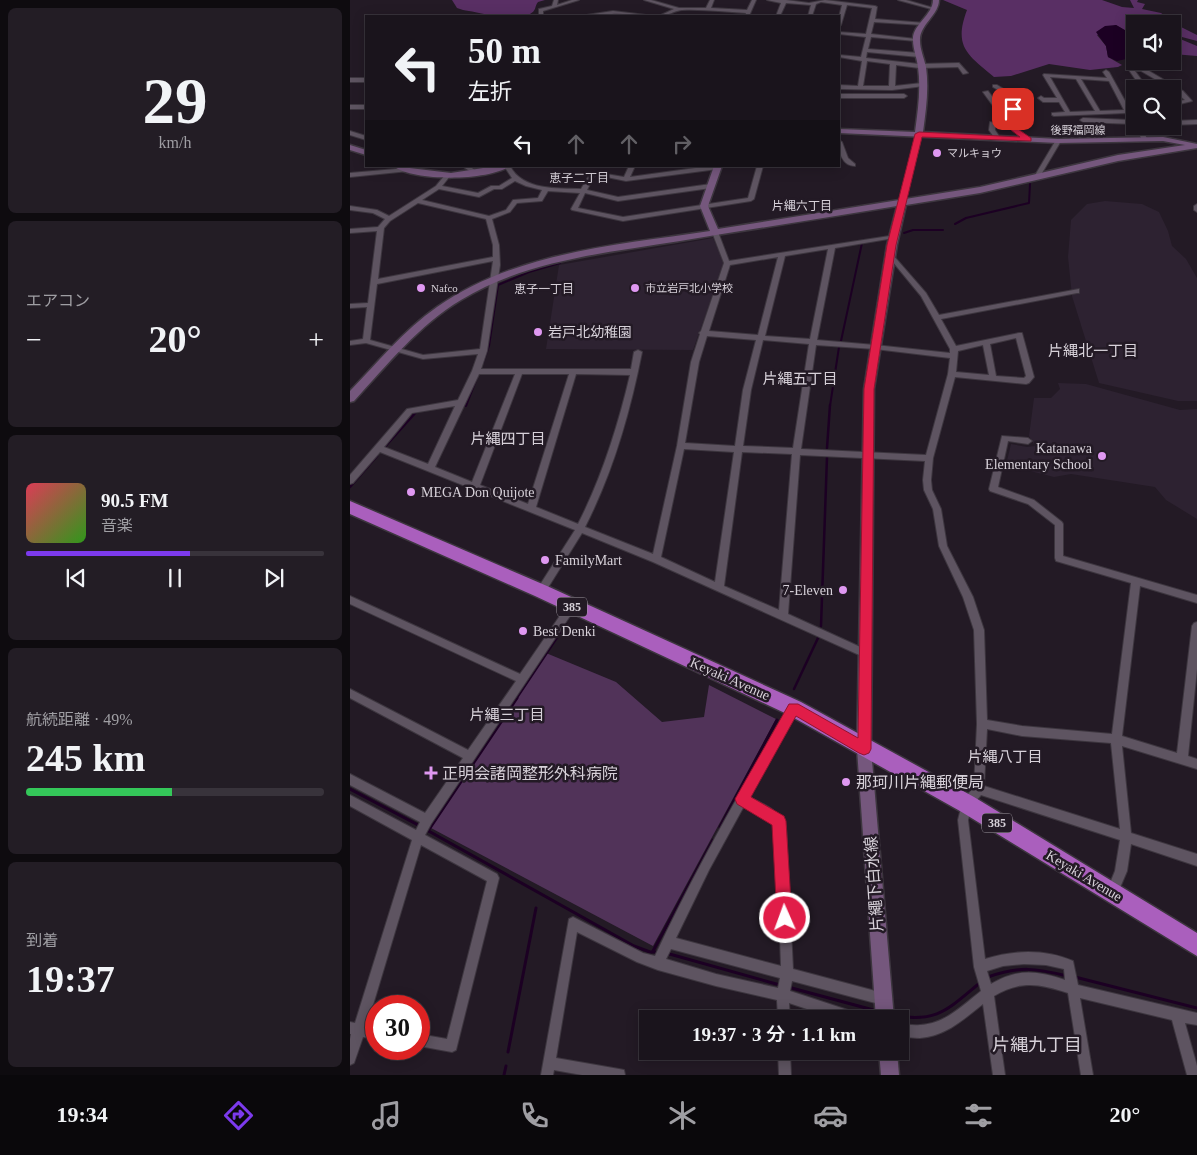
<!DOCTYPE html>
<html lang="ja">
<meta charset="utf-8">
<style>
body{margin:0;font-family:"Times New Roman","Noto Sans JP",serif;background:#231d25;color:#f1f3f6;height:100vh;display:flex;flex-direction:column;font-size:19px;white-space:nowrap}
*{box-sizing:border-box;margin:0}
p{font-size:16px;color:#9f9ea3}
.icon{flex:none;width:28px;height:28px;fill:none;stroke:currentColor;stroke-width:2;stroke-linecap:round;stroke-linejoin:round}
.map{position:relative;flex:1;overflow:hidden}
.drawer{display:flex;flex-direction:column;gap:8px;padding:8px;background:#0e0b0f;width:350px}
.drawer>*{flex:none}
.hud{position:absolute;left:15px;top:15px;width:475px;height:152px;border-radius:0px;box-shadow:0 2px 12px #0003,0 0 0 1px #38333b;background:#1a141c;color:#f1f3f6;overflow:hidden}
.buttons{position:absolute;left:776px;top:15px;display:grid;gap:10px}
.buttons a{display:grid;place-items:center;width:55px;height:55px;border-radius:0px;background:#1a141c;box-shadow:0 2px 12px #0003,0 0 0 1px #38333b;font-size:25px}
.speed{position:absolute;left:15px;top:995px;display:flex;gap:10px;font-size:25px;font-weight:700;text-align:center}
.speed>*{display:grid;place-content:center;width:65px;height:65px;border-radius:50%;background:#1a141c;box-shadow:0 2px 12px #0003,0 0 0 1px #38333b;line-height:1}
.speed .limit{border:8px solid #d22;background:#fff;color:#111}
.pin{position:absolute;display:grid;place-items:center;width:42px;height:42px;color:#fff;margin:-21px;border-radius:10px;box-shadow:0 2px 8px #0006}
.me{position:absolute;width:55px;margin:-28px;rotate:358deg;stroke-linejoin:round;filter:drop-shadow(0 0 4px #0008)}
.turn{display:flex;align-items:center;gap:18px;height:105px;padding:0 20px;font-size:22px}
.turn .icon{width:65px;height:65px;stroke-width:2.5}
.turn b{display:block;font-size:35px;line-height:42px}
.lanes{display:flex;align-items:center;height:48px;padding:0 20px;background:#0003;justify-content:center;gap:25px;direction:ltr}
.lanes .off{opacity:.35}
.big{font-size:38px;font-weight:600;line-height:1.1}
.drawer .card{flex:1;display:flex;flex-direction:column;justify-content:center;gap:8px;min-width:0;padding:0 18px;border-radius:8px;background:#231d25}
.drawer .dial{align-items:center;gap:0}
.dial b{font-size:65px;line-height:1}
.song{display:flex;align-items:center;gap:15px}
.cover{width:60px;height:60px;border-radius:8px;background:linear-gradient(135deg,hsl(350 70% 55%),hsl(110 70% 35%))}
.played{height:5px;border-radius:2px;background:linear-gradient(90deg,#7c3aed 55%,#38333b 55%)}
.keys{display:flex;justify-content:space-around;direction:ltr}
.heat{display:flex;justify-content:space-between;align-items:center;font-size:28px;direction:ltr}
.charge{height:8px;border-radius:4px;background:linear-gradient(90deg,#34c759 49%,#38333b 0)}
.trip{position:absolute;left:289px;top:1010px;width:270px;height:50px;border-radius:0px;background:#1a141c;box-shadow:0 2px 12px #0003,0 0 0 1px #38333b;font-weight:600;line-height:50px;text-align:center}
.tab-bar{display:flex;height:80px;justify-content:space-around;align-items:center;background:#0a080b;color:#9f9ea3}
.tab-bar .icon{width:35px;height:35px}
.tab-bar .on{color:#7c3aed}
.tab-bar b{font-size:22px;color:#f1f3f6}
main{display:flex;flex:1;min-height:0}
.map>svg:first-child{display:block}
.built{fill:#2d2231}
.green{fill:#513359}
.forest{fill:#592f64}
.water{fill:#1c0023}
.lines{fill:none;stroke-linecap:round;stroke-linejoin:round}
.stream-far3{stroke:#1c0023;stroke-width:1}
.stream-far2{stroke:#1c0023;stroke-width:2}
.stream-far1{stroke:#1c0023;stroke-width:2.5}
.stream{stroke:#1c0023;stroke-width:3}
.street-casing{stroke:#3d363f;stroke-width:2}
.secondary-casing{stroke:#3d363f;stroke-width:3}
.highway-casing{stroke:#3d363f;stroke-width:3}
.street{fill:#5e5461;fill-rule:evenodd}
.secondary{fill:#75577d;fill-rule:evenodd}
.highway{fill:#aa5fbd;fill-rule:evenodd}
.route{fill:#e11d48;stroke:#92132f}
.poi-dot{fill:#df98f1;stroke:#231a25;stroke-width:2}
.labels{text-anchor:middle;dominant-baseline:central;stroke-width:5;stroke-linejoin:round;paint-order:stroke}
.far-street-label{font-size:11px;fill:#d7d1d9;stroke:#231a25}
.far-poi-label{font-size:11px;fill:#d7d1d9;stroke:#231a25;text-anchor:start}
.far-neighbourhood-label{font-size:12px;fill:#d7d1d9;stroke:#231a25}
.shield{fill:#231a25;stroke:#a19aa3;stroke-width:1}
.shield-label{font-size:12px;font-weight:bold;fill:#d7d1d9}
.poi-label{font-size:14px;fill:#d7d1d9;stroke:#231a25;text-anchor:start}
.street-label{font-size:14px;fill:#d7d1d9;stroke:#231a25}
.neighbourhood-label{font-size:15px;fill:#d7d1d9;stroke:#231a25}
.near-poi-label{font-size:16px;fill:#d7d1d9;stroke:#231a25;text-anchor:start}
.near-street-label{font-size:16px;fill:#d7d1d9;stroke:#231a25}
.near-neighbourhood-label{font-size:18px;fill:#d7d1d9;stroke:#231a25}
</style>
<main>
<section class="drawer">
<div class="card dial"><b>29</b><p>km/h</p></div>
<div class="card"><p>エアコン</p>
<div class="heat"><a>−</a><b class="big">20°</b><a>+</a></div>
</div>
<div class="card">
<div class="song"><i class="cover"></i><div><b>90.5 FM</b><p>音楽</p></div></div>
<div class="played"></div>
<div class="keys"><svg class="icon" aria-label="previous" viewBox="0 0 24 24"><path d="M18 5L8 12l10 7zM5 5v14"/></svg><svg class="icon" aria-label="pause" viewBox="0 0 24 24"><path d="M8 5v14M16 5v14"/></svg><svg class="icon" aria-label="next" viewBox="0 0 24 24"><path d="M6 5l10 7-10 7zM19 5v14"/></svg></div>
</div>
<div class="card"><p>航続距離 · 49%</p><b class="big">245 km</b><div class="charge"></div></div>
<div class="card"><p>到着</p><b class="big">19:37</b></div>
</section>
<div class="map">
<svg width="847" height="1075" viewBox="0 0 847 1075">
<rect width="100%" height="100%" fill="#231a25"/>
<g class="built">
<path d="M755 201 792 204 809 212 818 231 822 246 836 259 847 278V401H828L749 383 722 296 718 257 721 220 737 204Z"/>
<path d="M363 238 374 263 343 350 196 349 209 265Z"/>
<path d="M708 383 736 384 830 410 847 409V519L816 500 805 487 721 474 704 477 656 465 661 444 677 447 685 446 679 436 684 398H701L710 389Z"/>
</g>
<path class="green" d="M196 653 266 682 312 722 354 717 359 685 426 719 303 946 81 828Z"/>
<g class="forest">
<path d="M102 0H195L188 2C184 7 187 10 180 14 167 23 128 12 113 10L107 8Z"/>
<path d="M593 0H752L772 7 784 8 780 0H788L787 2 795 4 792 9 811 13 829 26 847 35V41L832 37 829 32 823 29 822 24H785V36L766 25 747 35 756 46 758 57 772 65 768 67 740 70 699 64 661 76 644 77C618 55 603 47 617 10Z"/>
<path d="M823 36 847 46V56L823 54Z"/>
</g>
<path class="water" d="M766 25 785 36V57L767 61 758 57 756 46 746 32 755 26Z"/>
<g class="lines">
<path class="stream-far3" d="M709 134V139"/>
<g class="stream-far2">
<path d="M605 224 616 218 679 203 680 184"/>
<path d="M554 233 563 230H593"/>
<path d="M491 341 512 243"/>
<path d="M133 363 139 346 148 285 179 272 210 263"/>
<path d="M112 406H116L127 378"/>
<path d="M480 406 489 347"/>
</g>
<g class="stream-far1">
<path d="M112 406 116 405"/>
<path d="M477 448 480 405"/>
<path d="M32 450 67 411"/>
<path d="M0 487 27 456"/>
<path d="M471 626 477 457"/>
<path d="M444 689 468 638"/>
<path d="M166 699 216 624"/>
</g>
<g class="stream">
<path d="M0 789 70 826"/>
<path d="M370 827 427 720"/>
<path d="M75 829 284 946 300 952H310"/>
<path d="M78 831 167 698"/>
<path d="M303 951 363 840"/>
<path d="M316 953 430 985"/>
<path d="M638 977C670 966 685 968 717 976"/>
<path d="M725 977 847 1008"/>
<path d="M438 987 527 1011"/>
<path d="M542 1015C587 1024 598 1009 631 982"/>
<path d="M158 1052 186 908"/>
<path d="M154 1075 156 1066"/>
</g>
<g class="street-casing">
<g id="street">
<path d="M204 0H208L207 5 222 0H229L193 11V16H189V9L202 6Z"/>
<path d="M294 0H301L329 8H356L360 0H364L361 8 397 10 402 0H406L399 16H395L396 13C375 12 353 9 332 10 324 11 317 16 309 16L324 9Z"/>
<path d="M417 0H436L459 3 475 0 525 6 527 7 525 19 575 23V24L573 25 524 22 521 34 566 39 568 40 566 41 521 37 518 49 569 53 572 55 569 57 517 52 516 58 569 64 609 63 618 73 613 74 608 67 569 68 546 65 545 86 572 83 575 85 574 86 542 90 489 89V85L508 86 512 61 489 57V55L511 57 516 37 489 34V32L516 34 522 8 497 5 491 25 489 26V17L492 5 471 2 466 4 462 16H458L461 5 436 3 430 16H426L431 3ZM517 61 540 64 539 86H513Z"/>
<path d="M548 0H556L587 9 585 10Z"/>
<path d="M263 11 296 15 298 16C286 17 274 13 262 14 251 14 240 17 230 16Z"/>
<path d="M782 68H794L833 91 842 101 822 106V102L835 100 822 89 791 71H785L798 89H792L779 70Z"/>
<path d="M756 70 759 72 780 110 785 109V113H782L785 119V126H801L791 128 798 140 797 141H793L784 126 782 124 733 122 730 120 733 118 780 120 776 113 704 116 702 115V113L715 112 709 102H693L688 98 691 96 694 98H707L693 75 694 74 757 78 753 72ZM700 77 726 79 745 111 720 112ZM731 79 759 81 774 110 750 111Z"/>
<rect x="0" y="78" width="16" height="4"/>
<path d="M643 85H647L667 97C667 118 659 125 680 139V141H676C664 133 659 126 661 112L646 110 633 92 638 91 650 107 661 108V98L643 87Z"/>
<path d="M489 94H554L557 96 554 98H489Z"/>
<rect x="0" y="105" width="16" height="4"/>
<path d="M847 120V124L822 125V121Z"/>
<path d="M640 122 645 123V130L651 139 650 140H646L639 130Z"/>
<path d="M0 131 16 136V140L0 135Z"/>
<path d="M569 132 572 134 555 203 550 204 549 203 566 134Z"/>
<path d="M489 140 492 142 498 158 505 164V166C492 166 488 151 489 140Z"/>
<path d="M706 140 711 141 689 178H685L684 177Z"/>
<path d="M112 166H119L129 173 124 174Z"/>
<path d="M154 166H160C173 191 208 188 231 189L240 174 244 172 274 177 279 166H285L280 177 360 166 371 167 368 169 276 181 247 175 244 176 237 190 268 197 361 184 364 186 361 188 268 201 235 193 228 208 273 217 398 198 407 166H413L404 199 401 201 273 221 222 210 221 209 230 193 198 191 192 201 167 203 160 212 142 219 149 245 150 265 137 351 131 369H281L284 352 288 350 292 352C280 413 263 472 235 527L303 554 327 446 341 362 350 334 349 333 351 331 374 263 362 232 363 231 365 230 368 232 379 261 546 235V237L544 238 485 248 467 340 525 345 600 353V349L571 296 538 256V254H542L576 293 589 315 729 289V293H727L591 319 606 346 669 333H672L684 377 679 383 676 384 605 377 583 458 581 480 582 490 591 509 597 546 623 597 634 630 637 720 672 726 762 734 781 583 706 561 705 558V525L678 504 640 491 639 489 652 436 678 438 682 441 678 444 658 441 648 487 684 500 712 522 713 524V556L847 595V603L790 586 772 736 827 753 842 626 844 623 847 622V669L838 756 847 759V769L772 746 781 833 847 854V866L781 844 777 871 766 897 762 899 758 897 756 893 765 871 770 840 631 795 622 806 618 820 635 959C664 950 695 949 723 961L728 985 847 1013V1025L835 1023 847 1066V1075H837L822 1020 730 998 743 1075H731L718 993C689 984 671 980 644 996L655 1075H643L633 1004C614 1019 596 1036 570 1038 564 1038 557 1037 550 1036V1024C556 1024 563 1026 570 1025 595 1024 613 1005 631 991L624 967 608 820 613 800 624 787 627 724 624 630 613 597 589 546 583 509 574 490 573 480 575 461 450 455 438 614 519 651 521 654 519 657 516 658 303 562 232 533 194 594 191 595 188 594 186 591 188 588 225 530 30 452 3 483 0 484V475L57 409 108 400 122 371 128 354 73 359 16 343 0 345V341L13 339 17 307 0 308V304L18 303 27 231 0 233V229L28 227 35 219 23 213 0 210V206L27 210 39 216 86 186 95 175 100 176 92 186 128 193 141 186H149L162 178ZM165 181 176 186 192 190 188 198 163 200 156 210 139 216 72 200 89 189 129 197 144 189H152ZM68 203 136 219 143 245V257L28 279 34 228 40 221ZM478 249 460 339 415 336 435 256ZM428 257 408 335 359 331 380 265ZM143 261 130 349 73 355 20 340 27 284ZM357 336 406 340 393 390 385 446 335 443 349 362ZM666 338 676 376 674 378 646 376 640 344ZM413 340 459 344 443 448 393 446 401 390ZM466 345 525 349 600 358 598 374 576 455 451 449ZM633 345 639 375 606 372 608 351ZM129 374H165L122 482 85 467ZM172 374H219L178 504 130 485ZM226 374 280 375C268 426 252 477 228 524L186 507ZM105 406 78 464 34 447 62 413ZM334 449 384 452 365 582 311 557ZM392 452 442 454 429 610 374 586ZM637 729 672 736 761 743 770 829 634 786ZM674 964 696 965 714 969 715 980C687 971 668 968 641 984L637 971 653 966Z"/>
<path d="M57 168 59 169V171L0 177V173Z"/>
<path d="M847 204V212L844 210V206Z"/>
<path d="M0 596 170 674 218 604 221 603 224 604 226 607 81 824 75 835 147 874 149 878 106 1050 102 1052 69 1046V1034L97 1039 137 881 71 845 17 1025 26 1027V1039L13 1037 4 1063 0 1065V1039L1 1034H0V1022L5 1023 62 840 0 806V795L66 830 70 822 0 785V774L75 813 113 758 0 698V689L118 750 166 681 0 604Z"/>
<path d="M444 703 448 705 449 708 448 711 399 797C415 805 429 810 436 827L443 969 533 993 537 995 539 999 537 1003 533 1005 442 981 440 991 507 1013 511 1015 513 1019H487L439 1003 440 1019H428L427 1000 366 986 308 970 287 962 227 932 206 1058 269 1069 274 1070 275 1075H232L204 1070 203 1075H191L219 919 223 917 227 919 293 953 305 956C345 870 393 787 440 705ZM394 806 416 818 426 827 431 966 326 938 359 870ZM321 949 430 978 428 988 366 974 316 959Z"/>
<path d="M428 1051H440L441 1075H429Z"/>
</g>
</g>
<g class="secondary-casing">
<g id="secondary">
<path d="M583 0H589C589 15 569 25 570 41 570 49 574 58 576 67 579 89 576 110 573 132L708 139 813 137 847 144V148L768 161 630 193 556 205 547 245 524 389 521 749 544 1019H526L507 749 514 389 537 245 547 206C474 218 402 229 330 241 255 253 177 260 111 300 69 325 37 365 4 401L0 402V391C28 362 54 330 87 307 166 252 267 245 360 231L350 206 364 166H372L358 206 368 229 630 187 768 155 835 145 813 141 708 143 489 133V129L565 132C568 110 571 89 568 67 567 58 563 49 563 40 562 25 583 15 583 0Z"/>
<path d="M0 145 16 150V155L0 150Z"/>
<path d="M43 166 101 173 146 166H160C138 181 65 182 43 166Z"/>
<path d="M529 1051H547L549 1075H531Z"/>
</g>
</g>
<g class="highway-casing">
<path id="highway" d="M0 501 197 586 451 702 624 797 847 933V956L610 811 437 714 185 596 0 514Z"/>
</g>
<use href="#street" class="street"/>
<use href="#secondary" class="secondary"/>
<use href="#highway" class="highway"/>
</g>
<path class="route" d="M663 107 667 109 668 129 681 138V141L572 137 546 245 524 389 521 749 519 753 514 755 509 753 446 716 401 797 434 816 436 821 442 918 440 923 435 925 429 923 427 918 422 825 387 804 385 799 439 704H448L508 738 514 389 537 245 565 134 569 132 670 137 661 130 659 109Z"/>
<g class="poi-dot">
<circle cx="587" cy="153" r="5"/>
<circle cx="71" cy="288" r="5"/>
<circle cx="285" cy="288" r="5"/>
<circle cx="188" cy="332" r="5"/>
<circle cx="752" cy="456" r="5"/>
<circle cx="61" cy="492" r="5"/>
<circle cx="195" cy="560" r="5"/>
<circle cx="493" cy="590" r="5"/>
<circle cx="173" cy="631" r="5"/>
<path d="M78.5 765.5h5v5h5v5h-5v5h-5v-5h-5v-5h5z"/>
<circle cx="496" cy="782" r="5"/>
</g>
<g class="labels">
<g class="far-street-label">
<text x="728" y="130">後野福岡線</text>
</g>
<g class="far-poi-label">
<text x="597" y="153">マルキョウ</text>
<text x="81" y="288">Nafco</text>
<text x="295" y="288">市立岩戸北小学校</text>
</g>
<g class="far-neighbourhood-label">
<text x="229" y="178">恵子二丁目</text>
<text x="452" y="206">片縄六丁目</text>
<text x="194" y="289">恵子一丁目</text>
</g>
<g class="shield">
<rect x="207" y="597.5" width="30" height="19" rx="4"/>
<rect x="632" y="813.5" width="30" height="19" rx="4"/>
</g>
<g class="shield-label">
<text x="222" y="607">385</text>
<text x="647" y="823">385</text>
</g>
<g class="poi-label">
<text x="198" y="332">岩戸北幼稚園</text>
<text x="742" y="448" text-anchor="end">Katanawa<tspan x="742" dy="16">Elementary School</tspan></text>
<text x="71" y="492">MEGA Don Quijote</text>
<text x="205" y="560">FamilyMart</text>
<text x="483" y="590" text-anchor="end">7-Eleven</text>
<text x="183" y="631">Best Denki</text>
</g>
<g class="street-label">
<text transform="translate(380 679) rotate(24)">Keyaki Avenue</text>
<text transform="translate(734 876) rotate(31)">Keyaki Avenue</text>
</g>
<g class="neighbourhood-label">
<text x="743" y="351">片縄北一丁目</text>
<text x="450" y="379">片縄五丁目</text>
<text x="158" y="439">片縄四丁目</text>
<text x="157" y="715">片縄三丁目</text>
<text x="655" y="757">片縄八丁目</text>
</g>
<g class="near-poi-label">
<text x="92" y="773">正明会諸岡整形外科病院</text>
<text x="506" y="782">那珂川片縄郵便局</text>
</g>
<g class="near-street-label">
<text transform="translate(524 884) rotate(-94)">片繩下白水線</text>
</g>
<g class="near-neighbourhood-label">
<text x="687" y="1045">片縄九丁目</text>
</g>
</g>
</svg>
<div class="buttons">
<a><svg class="icon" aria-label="sound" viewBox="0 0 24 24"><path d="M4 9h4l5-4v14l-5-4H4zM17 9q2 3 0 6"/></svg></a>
<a><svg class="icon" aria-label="search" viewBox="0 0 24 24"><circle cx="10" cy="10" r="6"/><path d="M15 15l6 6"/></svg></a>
</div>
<div class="speed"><div class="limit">30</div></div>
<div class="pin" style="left:663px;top:109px;background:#d93025"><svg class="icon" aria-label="arrive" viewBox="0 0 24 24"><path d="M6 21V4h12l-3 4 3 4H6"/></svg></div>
<svg class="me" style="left:435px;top:918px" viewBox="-20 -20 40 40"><circle r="17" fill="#e11d48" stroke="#fff" stroke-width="3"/><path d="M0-11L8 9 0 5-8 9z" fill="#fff"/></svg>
<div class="trip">19:37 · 3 分 · 1.1 km</div>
<div class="hud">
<div class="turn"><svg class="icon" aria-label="left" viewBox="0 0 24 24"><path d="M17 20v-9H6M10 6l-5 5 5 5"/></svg><div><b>50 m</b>左折</div></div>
<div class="lanes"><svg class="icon" aria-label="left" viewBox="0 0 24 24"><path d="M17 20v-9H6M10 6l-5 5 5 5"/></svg><svg class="icon off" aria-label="ahead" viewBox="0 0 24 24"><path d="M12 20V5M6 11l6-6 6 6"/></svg><svg class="icon off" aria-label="ahead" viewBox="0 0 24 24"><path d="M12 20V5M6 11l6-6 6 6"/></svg><svg class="icon off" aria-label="right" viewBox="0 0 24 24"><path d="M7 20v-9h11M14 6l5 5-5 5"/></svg></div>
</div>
</div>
</main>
<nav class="tab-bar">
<b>19:34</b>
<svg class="icon on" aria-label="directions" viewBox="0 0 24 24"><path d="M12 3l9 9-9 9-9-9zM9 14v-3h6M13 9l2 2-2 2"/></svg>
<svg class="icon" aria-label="music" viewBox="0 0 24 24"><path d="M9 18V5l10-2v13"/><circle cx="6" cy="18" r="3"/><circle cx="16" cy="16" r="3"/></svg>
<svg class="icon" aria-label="phone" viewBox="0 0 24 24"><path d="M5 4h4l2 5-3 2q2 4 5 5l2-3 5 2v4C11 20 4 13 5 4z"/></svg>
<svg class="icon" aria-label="climate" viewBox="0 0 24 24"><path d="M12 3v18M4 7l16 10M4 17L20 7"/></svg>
<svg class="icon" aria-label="car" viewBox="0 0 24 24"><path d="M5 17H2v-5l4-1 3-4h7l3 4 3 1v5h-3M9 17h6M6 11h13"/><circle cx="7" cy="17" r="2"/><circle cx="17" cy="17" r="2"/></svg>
<svg class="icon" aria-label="filters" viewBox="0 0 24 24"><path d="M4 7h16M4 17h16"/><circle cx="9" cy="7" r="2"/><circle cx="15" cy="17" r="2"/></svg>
<b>20°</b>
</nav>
